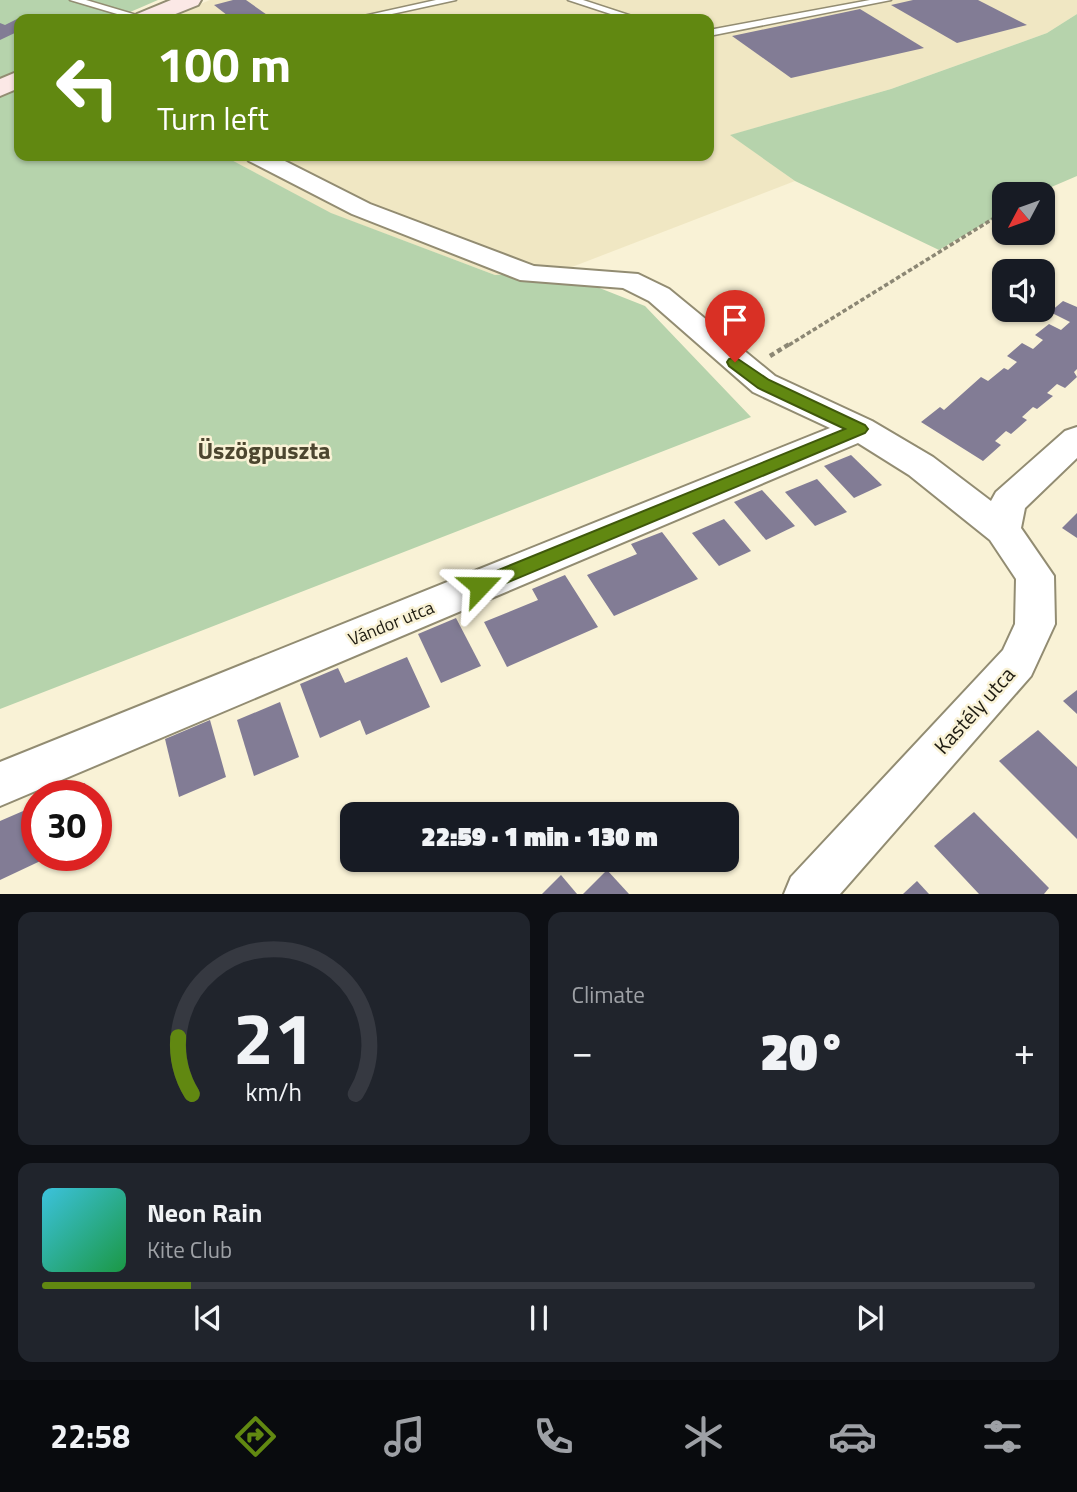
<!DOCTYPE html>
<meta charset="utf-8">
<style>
body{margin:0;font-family:"Titillium Web",sans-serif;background:#20242c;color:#f1f3f6;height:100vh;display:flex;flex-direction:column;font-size:26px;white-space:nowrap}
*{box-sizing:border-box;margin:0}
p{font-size:23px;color:#9ea1a6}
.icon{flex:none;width:38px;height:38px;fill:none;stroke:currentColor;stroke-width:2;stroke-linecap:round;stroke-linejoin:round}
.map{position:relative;height:894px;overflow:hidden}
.details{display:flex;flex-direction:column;gap:18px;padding:18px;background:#0d0f14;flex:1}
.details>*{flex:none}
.guide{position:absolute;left:14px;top:14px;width:700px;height:147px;border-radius:14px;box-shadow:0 2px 5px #0004;background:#618811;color:#fff;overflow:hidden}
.needle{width:46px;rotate:229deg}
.buttons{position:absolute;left:992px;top:182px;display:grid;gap:14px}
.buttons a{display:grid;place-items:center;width:63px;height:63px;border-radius:14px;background:#171b24;box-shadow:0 2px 5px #0004;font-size:35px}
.speed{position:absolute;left:21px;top:780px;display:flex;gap:14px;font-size:35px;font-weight:700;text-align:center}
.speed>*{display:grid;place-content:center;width:91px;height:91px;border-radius:50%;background:#171b24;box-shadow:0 2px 5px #0004;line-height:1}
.speed .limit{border:10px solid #d22;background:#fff;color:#111}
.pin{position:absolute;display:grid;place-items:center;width:60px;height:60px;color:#fff;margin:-72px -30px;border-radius:50% 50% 50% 0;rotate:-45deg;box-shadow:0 0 7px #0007}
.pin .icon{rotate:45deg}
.me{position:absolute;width:77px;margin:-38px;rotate:67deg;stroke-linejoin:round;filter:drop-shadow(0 0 5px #0008)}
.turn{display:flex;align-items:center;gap:24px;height:147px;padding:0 28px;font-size:32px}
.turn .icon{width:91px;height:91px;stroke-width:2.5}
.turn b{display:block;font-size:49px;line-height:60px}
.big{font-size:52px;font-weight:800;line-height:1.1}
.details .card{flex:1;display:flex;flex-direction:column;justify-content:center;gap:10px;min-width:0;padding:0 24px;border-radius:14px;background:#20242c}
.details .dial{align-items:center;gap:0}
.dial svg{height:182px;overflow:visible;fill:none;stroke:#363941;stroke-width:7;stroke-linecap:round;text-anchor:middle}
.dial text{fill:#f1f3f6;stroke:none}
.song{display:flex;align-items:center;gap:21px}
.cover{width:84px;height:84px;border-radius:10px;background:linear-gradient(135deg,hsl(190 70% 55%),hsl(140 70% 35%))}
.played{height:7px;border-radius:4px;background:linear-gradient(90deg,#618811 15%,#363941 15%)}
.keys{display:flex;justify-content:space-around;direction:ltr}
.heat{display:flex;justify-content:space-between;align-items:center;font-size:38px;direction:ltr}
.details .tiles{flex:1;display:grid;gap:18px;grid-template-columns:1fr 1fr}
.card:last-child{grid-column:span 2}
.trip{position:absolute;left:340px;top:802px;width:399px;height:70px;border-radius:14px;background:#171b24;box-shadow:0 2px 5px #0004;font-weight:800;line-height:70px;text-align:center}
.tabs{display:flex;height:112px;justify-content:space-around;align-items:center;background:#090b0e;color:#9ea1a6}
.tabs .icon{width:49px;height:49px}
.tabs .current{color:#618811}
.tabs b{font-size:32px;color:#f1f3f6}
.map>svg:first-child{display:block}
.built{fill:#f0e7c3}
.green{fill:#b6d3ac}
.building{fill:#827c95}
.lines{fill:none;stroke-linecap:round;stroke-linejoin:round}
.service-casing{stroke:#928c72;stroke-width:3}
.minor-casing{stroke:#928c72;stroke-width:4}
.secondary-casing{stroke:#928c72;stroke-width:4}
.path-far1{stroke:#8c8774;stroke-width:3.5;stroke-dasharray:4.5 2.5;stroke-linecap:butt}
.path{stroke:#8c8774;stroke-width:4.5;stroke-dasharray:5 3.5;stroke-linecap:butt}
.service{fill:#fff;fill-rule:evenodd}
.minor{fill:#fff;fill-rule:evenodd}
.secondary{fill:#fbe8e6;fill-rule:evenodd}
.route{fill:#618811;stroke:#3f580b;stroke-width:2}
.labels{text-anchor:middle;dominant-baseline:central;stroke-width:5;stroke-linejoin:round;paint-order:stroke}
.street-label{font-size:18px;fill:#1f1c12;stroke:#f9f2d6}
.near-street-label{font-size:21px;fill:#1f1c12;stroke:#f9f2d6}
.district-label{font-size:24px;font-weight:bold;fill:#4c462f;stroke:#f9f2d6}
</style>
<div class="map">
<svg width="1077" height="894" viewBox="0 0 1077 894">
<rect width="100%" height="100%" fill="#f9f2d6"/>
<path class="built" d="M210 0H1077V14L1047 33 891 89 731 135 795 181 559 272 495 275 330 213 224 156H709V19H164Z"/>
<g class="green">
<path d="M0 0H158L114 19H19V156H224L331 213 495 275 559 272 645 306 751 417 0 709Z"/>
<path d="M1077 14V176L1035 194H1004V212L939 250 795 181 730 135 891 89 1047 33Z"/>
</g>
<g class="building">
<path d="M233 0H246L270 17 232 19 214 5Z"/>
<path d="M913 0H978L1027 25 957 43 891 5Z"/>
<path d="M860 9 924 48 791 78 732 36Z"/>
<path d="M19 18V31L0 40V23L5 25Z"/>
<path d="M1063 301 1077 307V369L1074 372 1077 377 1065 388 1057 384 1047 393 1053 396 1037 409 1033 407 1022 417 1027 420 1011 434 1006 431 995 441 1001 445 983 461 921 422 940 407 944 410 981 377 988 381 1004 368 1008 370 1017 362 1007 356 1022 343 1033 349 1043 340 1035 335 1049 324 1061 330 1070 322 1050 312Z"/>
<path d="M851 455 882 485 854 498 824 466Z"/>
<path d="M817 479 847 512 815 526 785 492Z"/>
<path d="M762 490 795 526 766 540 734 502Z"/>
<path d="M1077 513V538L1062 528Z"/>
<path d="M724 519 751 551 719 566 692 533Z"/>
<path d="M662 532 698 579 614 616 587 575 637 554 631 544Z"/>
<path d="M565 575 598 627 507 667 484 622 538 600 532 589Z"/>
<path d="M456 618 481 666 441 683 418 634Z"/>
<path d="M407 657 430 707 366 735 360 720 320 738 300 684 338 668 345 683Z"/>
<path d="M1077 690V714L1063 701Z"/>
<path d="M280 702 299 757 254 776 237 720Z"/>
<path d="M210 720 226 777 179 797 165 739Z"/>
<path d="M1038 730 1077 767V839L999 761Z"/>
<path d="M85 783 88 796H56Z"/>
<path d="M37 805V856H51L0 880V821Z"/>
<path d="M974 812 1049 888 1044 894H979L934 846Z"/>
<path d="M607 870 629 894H583Z"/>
<path d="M561 875 577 894H542Z"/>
<path d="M917 881 929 894H903Z"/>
</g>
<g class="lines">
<g class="service-casing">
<g id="service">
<path d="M70 0H86L150 19H134Z"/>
<path d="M436 0H456L369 19H350Z"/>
<path d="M568 0H583L641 19H626Z"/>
<path d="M870 0H891L709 36V30Z"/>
</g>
</g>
<g class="minor-casing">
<path id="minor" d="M245 156H275L370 204 534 266 638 274 669 289 775 376 872 421 933 457 991 501 996 492 1065 431 1077 427V458L1025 508 1021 528 1054 576 1055 624 1031 676 840 894H784L791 877 1003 650 1015 624 1016 579 990 540 909 475 858 443 0 806V762L830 428 753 392 649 301 623 288 520 280 352 214 249 161Z"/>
</g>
<g class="secondary-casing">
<g id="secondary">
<path d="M171 0H201L198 5 163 19H134L137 14Z"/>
<path d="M19 71V88L0 96V79Z"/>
</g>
</g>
<path class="path-far1" d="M789 345 1004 212"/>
<path class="path" d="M770 356 791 343"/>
<use href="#service" class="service"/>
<use href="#minor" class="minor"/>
<use href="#secondary" class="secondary"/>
</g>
<path class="route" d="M735 357 769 380 865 425 868 429 865 433 487 591 480 593 474 591 471 586 474 580 845 429 758 388 729 366 727 362 729 359Z"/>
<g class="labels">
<g class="street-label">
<text transform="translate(391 623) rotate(-22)">Vándor utca</text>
</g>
<g class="near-street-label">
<text transform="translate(974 710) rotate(-48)">Kastély utca</text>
</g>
<g class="district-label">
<text x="264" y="450">Üszögpuszta</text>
</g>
</g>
</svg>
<div class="buttons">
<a><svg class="needle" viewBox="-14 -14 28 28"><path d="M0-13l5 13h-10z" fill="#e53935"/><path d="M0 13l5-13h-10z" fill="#9ea1a6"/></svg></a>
<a><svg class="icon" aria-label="sound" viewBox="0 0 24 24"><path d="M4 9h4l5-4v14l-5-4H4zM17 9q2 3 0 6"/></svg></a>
</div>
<div class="speed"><div class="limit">30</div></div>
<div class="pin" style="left:735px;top:362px;background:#d93025"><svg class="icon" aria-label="arrive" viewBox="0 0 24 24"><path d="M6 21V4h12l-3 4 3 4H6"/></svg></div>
<svg class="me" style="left:480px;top:586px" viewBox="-20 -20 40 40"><path d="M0-17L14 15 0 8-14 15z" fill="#618811" stroke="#fff" stroke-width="4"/></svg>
<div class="trip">22:59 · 1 min · 130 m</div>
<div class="guide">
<div class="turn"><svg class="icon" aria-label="left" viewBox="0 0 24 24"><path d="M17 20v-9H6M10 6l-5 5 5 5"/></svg><div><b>100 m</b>Turn left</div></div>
</div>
</div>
<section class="details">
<div class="tiles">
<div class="card dial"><svg viewBox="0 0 100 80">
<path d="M14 69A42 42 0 1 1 86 69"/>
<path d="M14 69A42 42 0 0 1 8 44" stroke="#618811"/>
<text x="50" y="56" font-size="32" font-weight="700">21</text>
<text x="50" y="72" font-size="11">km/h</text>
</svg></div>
<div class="card"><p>Climate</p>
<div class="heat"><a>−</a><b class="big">20°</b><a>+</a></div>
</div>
<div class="card">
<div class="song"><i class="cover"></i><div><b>Neon Rain</b><p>Kite Club</p></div></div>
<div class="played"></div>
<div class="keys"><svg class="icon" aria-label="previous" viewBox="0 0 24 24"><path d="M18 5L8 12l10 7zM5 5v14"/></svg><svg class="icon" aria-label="pause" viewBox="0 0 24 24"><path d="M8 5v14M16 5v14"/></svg><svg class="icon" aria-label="next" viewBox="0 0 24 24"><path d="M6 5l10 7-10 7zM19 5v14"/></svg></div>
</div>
</div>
</section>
<nav class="tabs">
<b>22:58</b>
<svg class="icon current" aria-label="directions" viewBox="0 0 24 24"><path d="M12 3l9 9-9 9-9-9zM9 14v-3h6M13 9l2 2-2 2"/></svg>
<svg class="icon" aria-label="music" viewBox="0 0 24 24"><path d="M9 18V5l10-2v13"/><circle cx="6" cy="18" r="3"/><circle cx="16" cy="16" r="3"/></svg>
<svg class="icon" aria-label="phone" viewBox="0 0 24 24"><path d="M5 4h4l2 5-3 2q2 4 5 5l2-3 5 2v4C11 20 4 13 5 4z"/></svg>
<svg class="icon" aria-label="climate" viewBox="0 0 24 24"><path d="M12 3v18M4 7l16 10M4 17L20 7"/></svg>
<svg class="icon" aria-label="car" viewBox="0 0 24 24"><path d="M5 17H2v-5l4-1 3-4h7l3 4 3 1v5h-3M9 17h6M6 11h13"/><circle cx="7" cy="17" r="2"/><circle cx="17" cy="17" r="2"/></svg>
<svg class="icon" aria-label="filters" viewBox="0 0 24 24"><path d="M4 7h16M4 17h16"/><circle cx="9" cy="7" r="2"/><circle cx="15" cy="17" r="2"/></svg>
</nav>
